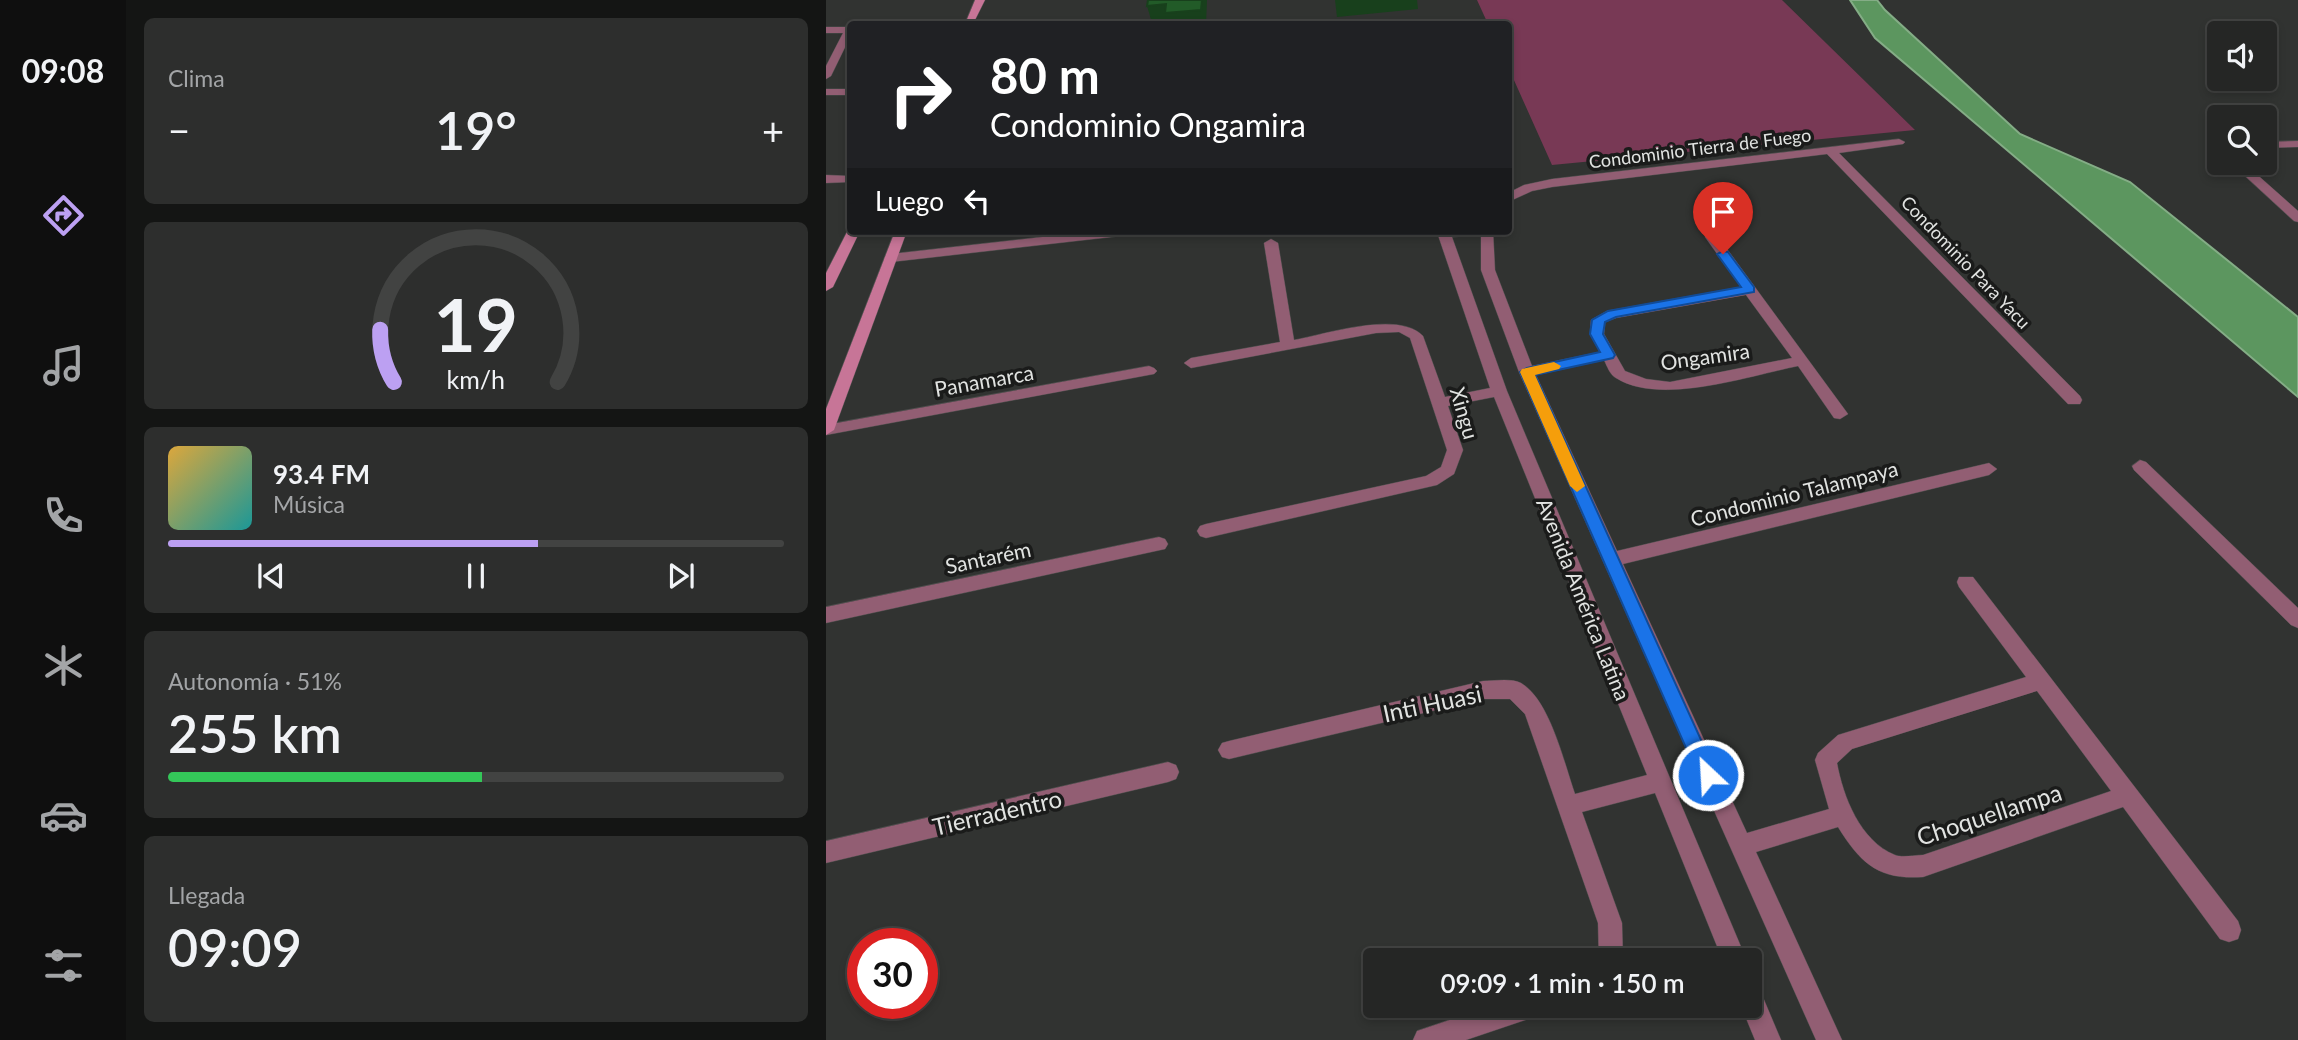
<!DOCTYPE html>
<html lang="es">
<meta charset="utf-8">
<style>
body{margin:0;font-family:Lato,sans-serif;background:#2d2e2d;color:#f1f3f6;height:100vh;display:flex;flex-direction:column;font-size:26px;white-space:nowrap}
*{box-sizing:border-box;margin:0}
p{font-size:23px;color:#a3a5a7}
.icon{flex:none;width:38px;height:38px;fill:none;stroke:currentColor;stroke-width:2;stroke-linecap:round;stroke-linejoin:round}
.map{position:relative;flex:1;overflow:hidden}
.details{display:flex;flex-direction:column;gap:18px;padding:18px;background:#141514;width:700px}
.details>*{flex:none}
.top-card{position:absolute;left:21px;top:21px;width:665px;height:214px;border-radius:7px;box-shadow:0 4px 10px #0003,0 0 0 2px #424342;background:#202124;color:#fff;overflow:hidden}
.tools{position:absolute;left:1381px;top:21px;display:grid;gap:14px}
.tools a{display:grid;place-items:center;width:70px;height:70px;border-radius:7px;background:#252625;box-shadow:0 4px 10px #0003,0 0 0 2px #424342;font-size:35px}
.speed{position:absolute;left:21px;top:928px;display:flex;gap:14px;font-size:35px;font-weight:700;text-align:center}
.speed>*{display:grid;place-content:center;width:91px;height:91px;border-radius:50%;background:#252625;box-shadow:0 4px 10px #0003,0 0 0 2px #424342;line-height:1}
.speed .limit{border:10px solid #d22;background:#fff;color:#111}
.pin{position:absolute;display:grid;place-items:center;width:60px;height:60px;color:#fff;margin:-72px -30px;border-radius:50% 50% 50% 0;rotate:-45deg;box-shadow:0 0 7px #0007}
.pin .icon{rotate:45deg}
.me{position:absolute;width:77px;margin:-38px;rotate:335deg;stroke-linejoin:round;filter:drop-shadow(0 0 5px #0008)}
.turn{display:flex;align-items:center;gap:24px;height:147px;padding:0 28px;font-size:32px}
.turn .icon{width:91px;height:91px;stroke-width:2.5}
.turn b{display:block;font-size:49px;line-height:60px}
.then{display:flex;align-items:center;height:66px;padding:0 28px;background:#0003;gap:14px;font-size:26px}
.big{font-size:52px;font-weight:600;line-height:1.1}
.details .tile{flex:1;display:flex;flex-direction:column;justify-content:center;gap:10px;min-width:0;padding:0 24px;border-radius:10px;background:#2d2e2d}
.details .dial{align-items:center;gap:0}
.dial svg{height:182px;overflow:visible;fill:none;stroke:#424342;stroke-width:7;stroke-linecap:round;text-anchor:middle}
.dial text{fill:#f1f3f6;stroke:none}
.song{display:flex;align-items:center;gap:21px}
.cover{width:84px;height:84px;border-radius:10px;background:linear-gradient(135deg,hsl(40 70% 55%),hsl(180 70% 35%))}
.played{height:7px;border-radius:4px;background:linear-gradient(90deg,#bca0f2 60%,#424342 60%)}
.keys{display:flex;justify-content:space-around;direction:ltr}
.heat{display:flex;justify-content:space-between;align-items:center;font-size:38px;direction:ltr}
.charge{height:10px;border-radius:5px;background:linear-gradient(90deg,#34c759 51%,#424342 0)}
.trip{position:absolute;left:537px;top:948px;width:399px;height:70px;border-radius:7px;background:#252625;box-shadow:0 4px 10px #0003,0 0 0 2px #424342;font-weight:600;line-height:70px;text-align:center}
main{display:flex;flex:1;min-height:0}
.tabs{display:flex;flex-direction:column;width:126px;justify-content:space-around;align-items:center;background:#0f0f0f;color:#a3a5a7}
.tabs .icon{width:49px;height:49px}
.tabs .current{color:#bca0f2}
.tabs b{font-size:32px;color:#f1f3f6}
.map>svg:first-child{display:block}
.green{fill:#783955}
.water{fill:#5c965f;stroke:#84ad86;stroke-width:2}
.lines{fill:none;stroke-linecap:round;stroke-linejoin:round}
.street-casing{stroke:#4d4f4d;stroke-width:1}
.secondary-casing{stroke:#4d4f4d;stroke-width:1}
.street{fill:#925e73;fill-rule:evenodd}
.secondary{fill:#c77597;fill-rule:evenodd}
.shaded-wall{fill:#18401c}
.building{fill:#225b28;stroke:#18401c;stroke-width:2}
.route{fill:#1a73e8;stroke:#114b97;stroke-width:2}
.slow{fill:#f59e0b}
.labels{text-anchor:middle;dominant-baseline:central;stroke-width:7;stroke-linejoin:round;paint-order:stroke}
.far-street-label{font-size:18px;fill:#e1e3e1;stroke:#1a1b1a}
.street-label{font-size:21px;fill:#e1e3e1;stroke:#1a1b1a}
.near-street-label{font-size:24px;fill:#e1e3e1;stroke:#1a1b1a}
</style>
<main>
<nav class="tabs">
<b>09:08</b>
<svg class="icon current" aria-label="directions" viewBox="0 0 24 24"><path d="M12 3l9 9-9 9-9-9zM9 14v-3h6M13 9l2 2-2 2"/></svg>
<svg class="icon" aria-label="music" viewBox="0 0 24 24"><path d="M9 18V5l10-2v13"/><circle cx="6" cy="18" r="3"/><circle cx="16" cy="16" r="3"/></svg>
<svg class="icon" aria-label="phone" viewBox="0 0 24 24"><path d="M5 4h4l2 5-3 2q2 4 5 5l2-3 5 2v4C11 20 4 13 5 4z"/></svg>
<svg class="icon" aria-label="climate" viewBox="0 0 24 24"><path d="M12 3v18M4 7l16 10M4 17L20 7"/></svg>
<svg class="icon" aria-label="car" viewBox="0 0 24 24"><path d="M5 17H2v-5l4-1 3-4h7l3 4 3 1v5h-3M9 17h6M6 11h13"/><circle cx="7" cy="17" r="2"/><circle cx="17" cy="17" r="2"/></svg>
<svg class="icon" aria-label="filters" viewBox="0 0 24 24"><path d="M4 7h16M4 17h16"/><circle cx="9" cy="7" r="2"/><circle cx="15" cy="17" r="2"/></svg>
</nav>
<section class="details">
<div class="tile"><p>Clima</p>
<div class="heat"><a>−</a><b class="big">19°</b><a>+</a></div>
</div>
<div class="tile dial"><svg viewBox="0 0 100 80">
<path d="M14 69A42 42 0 1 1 86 69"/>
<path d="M14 69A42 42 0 0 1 8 46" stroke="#bca0f2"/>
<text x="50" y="56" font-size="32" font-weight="700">19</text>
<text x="50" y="72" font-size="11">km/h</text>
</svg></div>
<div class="tile">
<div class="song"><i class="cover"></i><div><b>93.4 FM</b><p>Música</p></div></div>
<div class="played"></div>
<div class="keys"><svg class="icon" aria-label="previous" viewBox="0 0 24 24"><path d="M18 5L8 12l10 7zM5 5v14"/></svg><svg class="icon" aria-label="pause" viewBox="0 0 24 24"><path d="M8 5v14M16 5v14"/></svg><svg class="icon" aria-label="next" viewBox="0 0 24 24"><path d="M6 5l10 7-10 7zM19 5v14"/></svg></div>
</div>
<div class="tile"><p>Autonomía · 51%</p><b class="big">255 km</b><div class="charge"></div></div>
<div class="tile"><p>Llegada</p><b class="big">09:09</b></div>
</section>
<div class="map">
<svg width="1472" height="1040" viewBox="0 0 1472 1040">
<rect width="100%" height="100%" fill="#313331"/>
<path class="green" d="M651 0H956L1089 130 726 165 683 69 682 24H662Z"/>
<path class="water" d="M1024 0H1051L1059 10 1194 134 1304 182 1472 317V397L1049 38Z"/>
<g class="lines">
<g class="street-casing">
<g id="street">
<path d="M0 27H24V37L5 76 0 79V66L17 33H0Z"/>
<rect x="0" y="89" width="24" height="6"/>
<path d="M1073 139 1079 142 1077 144 1013 153 1254 396 1256 400 1254 404H1242L1001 154 726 187 706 191 682 202V193L698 185 726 179Z"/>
<path d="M1472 141V147L1438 148V142Z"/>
<path d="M1405 163H1418L1472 211V222L1468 221Z"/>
<path d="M0 175 24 176V182L0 183Z"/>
<path d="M269 231H309L303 235 65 262 58 258 65 254Z"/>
<path d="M606 231H667L669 270 706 366 774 352 764 334 765 320 781 311 915 287 879 237 880 234H890L1022 414 1014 419 1008 418 972 366C922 376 834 406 790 378 784 375 781 366 778 360L710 375 791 551 1163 463 1171 469 1163 475 797 564 921 833 1003 809 989 760 992 753 1012 735 1200 677 1133 587 1131 582 1133 577H1147L1412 921 1415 930 1412 939 1403 942 1394 939 1297 807 1097 877C1053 880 1035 864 1012 827L930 852 1016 1040H990L693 372 655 270V235L626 237 681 391 921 961H897L829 793 756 812 796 923 797 961H773L772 923 699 714 684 699H657L403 759 396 757 392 750 396 743 403 741 657 681C668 681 685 678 695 683 724 700 738 763 749 794L821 775 668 397 622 406 637 450 628 474 611 485 380 538 374 536 371 531 374 526 380 524 600 476 615 467 621 450 584 338 573 332 550 333 365 368 358 363 365 358 454 342 438 243 445 239 452 243 468 340C500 334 573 310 597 336L619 397 664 388 612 235ZM920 295 966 358 844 382 820 379 799 371 778 334 779 322 790 318ZM1211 691 1285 791 1097 855C1088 855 1077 858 1069 855 1034 841 1017 796 1011 763L1026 749Z"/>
<path d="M323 366 328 368 331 371 328 374 0 435V425Z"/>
<path d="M1314 460 1320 462 1472 608V628L1465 625 1308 470 1306 466Z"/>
<path d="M333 537 339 539 342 544 339 549 0 623V607Z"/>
<path d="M342 762 350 765 353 772 350 779 342 782 0 863V841Z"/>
<path d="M924 984 933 988 955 1040H929L915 1006H924Z"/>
<path d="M665 1006H718L714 1015 640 1040H587L591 1031Z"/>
</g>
</g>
<g class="secondary-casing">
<g id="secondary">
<path d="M149 0H159L147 24H139Z"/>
<path d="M23 228 24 231H34L7 287 0 291V273Z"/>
<path d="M69 231H81L8 430 0 435V409Z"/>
</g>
</g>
<use href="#street" class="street"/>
<use href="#secondary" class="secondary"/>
</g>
<g class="shaded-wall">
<path d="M376 0H381L380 24H342V22L326 23 321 6Z"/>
<path d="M509 0H591L592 9 511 17Z"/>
</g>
<path class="building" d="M322 0H376L375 10 339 13 340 4 321 6Z"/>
<path class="route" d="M897 251 902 252 928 287V292L790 317 779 322 777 334 789 355 787 358 709 375 891 775 889 781 882 783 875 781 872 775 694 372 701 368 774 352 764 334 766 320 782 311 915 287 891 254Z"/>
<path class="slow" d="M728 362 735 366 733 369 709 375 759 486 751 492 744 486 694 372 696 369Z"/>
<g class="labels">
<g class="far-street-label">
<text transform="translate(874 148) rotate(-7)">Condominio Tierra de Fuego</text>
<text transform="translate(1140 262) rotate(46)">Condominio Para Yacu</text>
</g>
<g class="street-label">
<text transform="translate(879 356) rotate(-8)">Ongamira</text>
<text transform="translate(158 380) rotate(-10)">Panamarca</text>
<text transform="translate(639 413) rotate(74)">Xingu</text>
<text transform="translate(968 493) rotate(-14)">Condominio Talampaya</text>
<text transform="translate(162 557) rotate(-12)">Santarém</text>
<text transform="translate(758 599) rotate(68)">Avenida América Latina</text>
</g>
<g class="near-street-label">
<text transform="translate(606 703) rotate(-12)">Inti Huasi</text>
<text transform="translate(171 812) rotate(-13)">Tierradentro</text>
<text transform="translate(1163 814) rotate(-18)">Choquellampa</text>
</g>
</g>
</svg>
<div class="tools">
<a><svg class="icon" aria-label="sound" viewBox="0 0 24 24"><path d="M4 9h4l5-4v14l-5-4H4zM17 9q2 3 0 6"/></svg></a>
<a><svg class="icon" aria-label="search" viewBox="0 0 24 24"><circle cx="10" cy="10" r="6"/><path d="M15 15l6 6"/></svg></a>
</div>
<div class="speed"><div class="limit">30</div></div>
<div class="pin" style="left:897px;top:254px;background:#d93025"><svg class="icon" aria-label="arrive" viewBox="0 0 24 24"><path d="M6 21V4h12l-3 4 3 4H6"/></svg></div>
<svg class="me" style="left:882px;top:775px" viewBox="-20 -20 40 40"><circle r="17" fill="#1a73e8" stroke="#fff" stroke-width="3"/><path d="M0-11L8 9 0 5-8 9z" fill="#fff"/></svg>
<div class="trip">09:09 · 1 min · 150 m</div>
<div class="top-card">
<div class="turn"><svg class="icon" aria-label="right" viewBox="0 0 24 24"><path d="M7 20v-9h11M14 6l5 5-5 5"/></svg><div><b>80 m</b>Condominio Ongamira</div></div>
<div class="then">Luego<svg class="icon" aria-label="left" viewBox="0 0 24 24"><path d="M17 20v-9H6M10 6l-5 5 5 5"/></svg></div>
</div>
</div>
</main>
